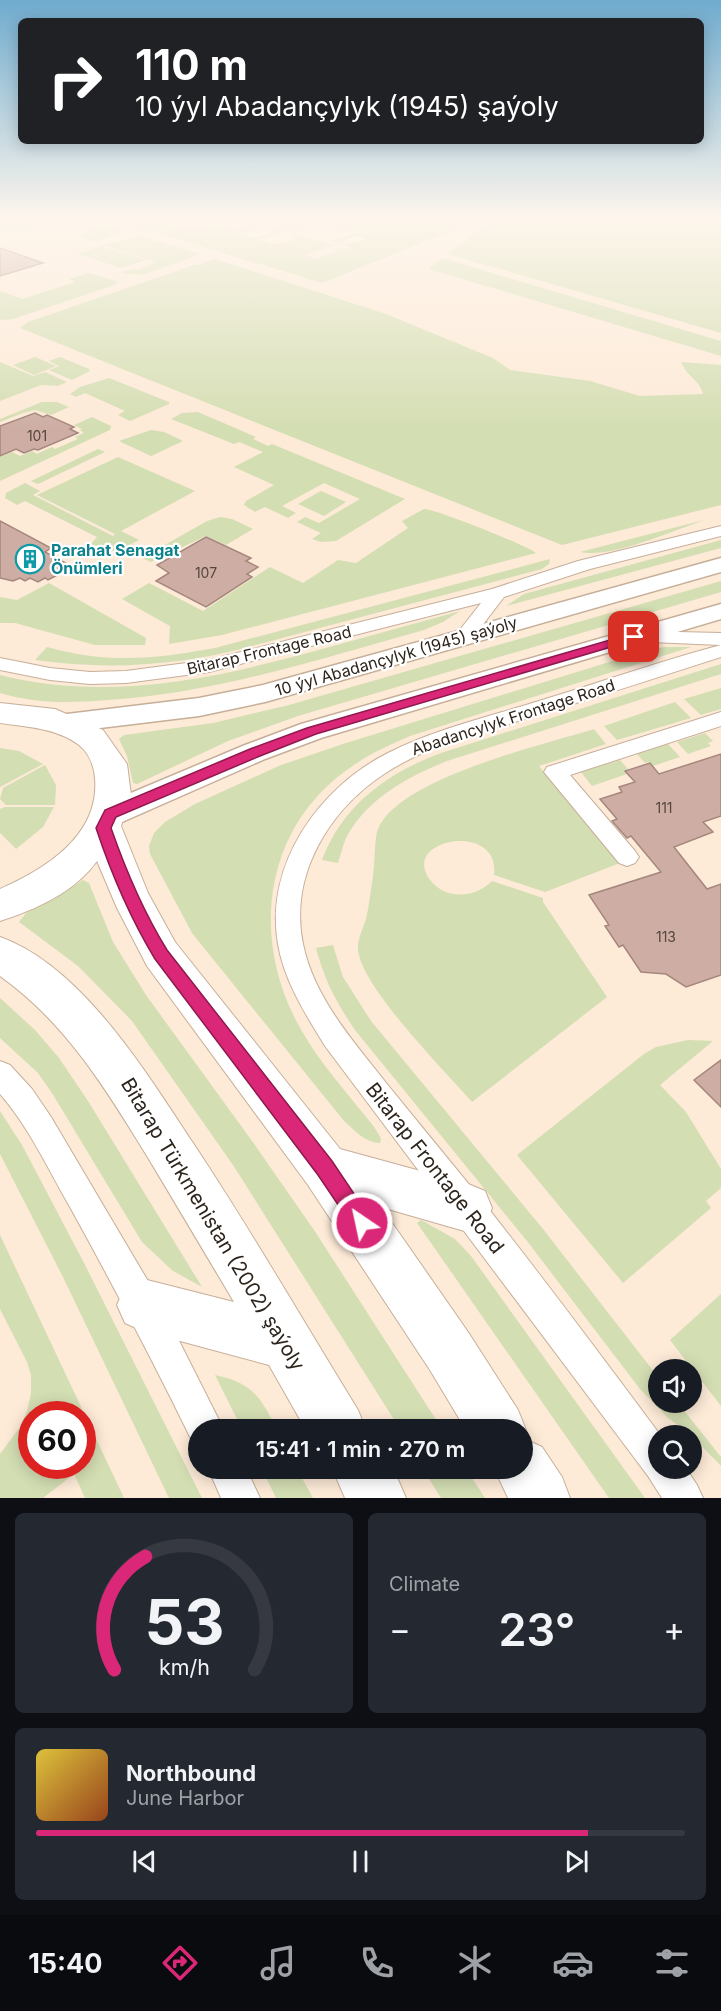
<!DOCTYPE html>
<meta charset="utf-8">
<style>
body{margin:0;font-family:Inter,sans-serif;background:#242831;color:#f1f3f6;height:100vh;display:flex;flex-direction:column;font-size:22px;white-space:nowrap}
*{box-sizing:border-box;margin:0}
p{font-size:20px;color:#9ea1a6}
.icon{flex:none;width:33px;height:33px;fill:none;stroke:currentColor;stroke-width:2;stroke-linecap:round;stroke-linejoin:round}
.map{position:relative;height:1498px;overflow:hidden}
.details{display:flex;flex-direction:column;gap:15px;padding:15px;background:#0d0f14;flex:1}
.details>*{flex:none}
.banner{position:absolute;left:18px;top:18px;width:686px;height:126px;border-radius:9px;box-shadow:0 3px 15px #0003;background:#202124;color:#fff;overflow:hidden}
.controls{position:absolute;left:648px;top:1359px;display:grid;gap:12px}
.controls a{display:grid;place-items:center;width:54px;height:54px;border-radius:50%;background:#171b24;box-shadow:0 3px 15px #0003;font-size:30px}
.speed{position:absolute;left:18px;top:1401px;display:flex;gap:12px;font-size:30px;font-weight:700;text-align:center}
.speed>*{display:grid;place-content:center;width:78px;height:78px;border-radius:50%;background:#171b24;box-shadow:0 3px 15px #0003;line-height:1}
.speed .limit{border:9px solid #d22;background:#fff;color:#111}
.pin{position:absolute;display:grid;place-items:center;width:51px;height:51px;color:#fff;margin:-26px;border-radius:12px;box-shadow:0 3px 9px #0006}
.me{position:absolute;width:66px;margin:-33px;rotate:326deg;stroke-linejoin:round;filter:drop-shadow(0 0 4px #0008)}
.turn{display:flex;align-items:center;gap:21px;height:126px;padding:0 18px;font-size:27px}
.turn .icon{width:78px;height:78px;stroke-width:2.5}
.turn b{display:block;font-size:42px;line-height:51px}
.big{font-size:45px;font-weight:600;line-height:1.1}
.details .card{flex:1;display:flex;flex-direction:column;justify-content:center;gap:9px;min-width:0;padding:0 21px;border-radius:9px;background:#242831}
.details .dial{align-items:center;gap:0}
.dial svg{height:156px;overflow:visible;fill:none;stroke:#363941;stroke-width:7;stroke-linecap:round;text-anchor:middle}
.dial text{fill:#f1f3f6;stroke:none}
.song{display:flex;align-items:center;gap:18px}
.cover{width:72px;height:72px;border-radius:9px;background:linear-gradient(135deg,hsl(50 70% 55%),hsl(20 70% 35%))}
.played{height:6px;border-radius:3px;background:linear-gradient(90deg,#db2777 85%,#363941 85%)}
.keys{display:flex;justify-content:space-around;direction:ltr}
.heat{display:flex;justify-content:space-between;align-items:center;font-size:33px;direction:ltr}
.details .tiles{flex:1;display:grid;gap:15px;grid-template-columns:1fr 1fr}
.card:last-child{grid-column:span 2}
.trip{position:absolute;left:188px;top:1419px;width:345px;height:60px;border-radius:30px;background:#171b24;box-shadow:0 3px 15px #0003;font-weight:600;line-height:60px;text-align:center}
.tab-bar{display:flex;height:96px;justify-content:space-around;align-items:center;background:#090b0e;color:#9ea1a6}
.tab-bar .icon{width:42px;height:42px}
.tab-bar .current{color:#db2777}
.tab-bar b{font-size:27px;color:#f1f3f6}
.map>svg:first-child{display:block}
.green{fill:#d4deb3;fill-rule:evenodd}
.building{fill:#ceaea4;stroke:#a5877d;stroke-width:1.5}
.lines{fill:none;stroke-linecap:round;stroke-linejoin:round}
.minor-casing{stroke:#c6af99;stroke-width:2}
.secondary-casing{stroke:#c6af99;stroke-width:3}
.primary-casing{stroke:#c6af99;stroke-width:2}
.minor{fill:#fff;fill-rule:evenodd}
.secondary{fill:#fff;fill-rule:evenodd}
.primary{fill:#fff;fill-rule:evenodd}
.route{fill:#db2777;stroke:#8e194d;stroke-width:1.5}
.labels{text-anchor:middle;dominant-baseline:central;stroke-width:4.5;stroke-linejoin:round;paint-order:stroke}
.number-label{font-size:14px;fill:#55463e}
.culture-label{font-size:16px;font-weight:bold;fill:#0d838f;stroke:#fff;text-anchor:start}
.street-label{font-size:16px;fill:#2d241c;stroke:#fff}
.near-street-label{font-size:20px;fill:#2d241c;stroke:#fff}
</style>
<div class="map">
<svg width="721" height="1498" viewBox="0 0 721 1498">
<rect width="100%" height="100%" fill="#fdead7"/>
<g class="green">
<path d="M0 219H18L41 226 15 233 0 228Z"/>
<path d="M146 219C161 222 176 230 192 229 212 228 227 215 247 221L237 220 220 226 236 231 253 225 247 223 250 222 269 227 259 226 239 233 255 238 275 231 269 229 272 228 292 233 282 232 260 240 276 245 298 238 292 235 295 234 337 246 326 247 304 255 316 259 337 251 334 249C341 247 345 250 352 248L345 245 366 239 355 236 342 241 345 242 341 244 326 240H336L357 232 315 221 295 228 300 230 296 232 277 226 286 227 306 221 301 219H379L370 222C384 226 402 226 415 219H481L322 283 128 224Z"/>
<path d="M501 219H721V333L448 254 484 227Z"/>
<path d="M102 224 125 231 96 242 76 236Z"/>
<path d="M139 236 199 253V255L142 275 120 273 133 269 139 270 155 262 103 245Z"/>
<path d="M101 246 146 260 121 268 77 254Z"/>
<path d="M442 258 721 341V356L429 269Z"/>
<path d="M215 259 386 314 493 358 510 370 590 381 640 396 703 394C699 379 688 378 681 362L721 365V505L562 545 20 328 28 322 194 265 205 264 202 263Z"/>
<path d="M89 273 116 281 117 284 13 319 0 320V291L22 299 75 282 69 279Z"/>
<path d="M35 357 56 366 34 375 13 365Z"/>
<path d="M60 357 89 369 90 371 72 380 49 370 59 366 49 361Z"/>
<path d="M0 362 33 376 45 372 67 382 58 386 41 385 0 401Z"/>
<path d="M109 378 169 402V404L130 421 118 415 125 411 85 393 76 397 70 394 80 387Z"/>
<path d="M42 402H57L69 407 51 415 35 410 23 413 0 422V419Z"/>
<path d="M198 412 256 437 253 439 268 446 272 444 405 499 336 541 321 542 312 539 321 533 297 522 305 517 319 523 360 499 324 483 282 506 296 513 288 518 265 507 255 512 244 505 246 501 274 485 234 467 263 452 239 442 234 444 171 419 182 413Z"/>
<path d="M92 417 111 426 110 430 0 481V457L12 452 20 456 32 451 37 454 52 447 55 449 78 439 75 437 84 433 80 430 82 429 74 425Z"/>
<path d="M151 430 164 432 183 441 151 456 119 441Z"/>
<path d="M98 449 105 452 38 484 31 481Z"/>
<path d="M118 457 195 491 121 531 139 540C118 551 114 556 91 544L97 537 25 501 17 505 5 498 6 493 25 483 40 491 33 495 113 536 115 534 37 495Z"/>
<path d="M321 491 346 502 324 516 298 504Z"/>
<path d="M424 509C433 508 528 546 536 553L222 635 169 644 170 626 122 599 149 583 203 611 270 567 303 583 338 560 356 563 408 528 402 521Z"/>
<path d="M220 517 232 519 253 529 226 545 206 536 151 562 142 558 207 521Z"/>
<path d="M708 519C676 529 612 559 580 552Z"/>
<path d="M721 540V548L506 606 524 594Z"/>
<path d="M550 559 549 564 542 569 241 649C173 666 105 670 35 660L47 647C107 664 155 659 215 648Z"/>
<path d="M721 581V592L298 716 228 741 137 784 133 783 127 756 119 739 124 735 213 723 289 705Z"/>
<path d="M49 583 146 638 145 645H95L15 623H0V597L17 600Z"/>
<path d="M460 611 443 622 424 630C320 659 216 693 108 700 71 703 36 704 0 693V675C107 702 212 679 315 651 363 638 412 624 460 611Z"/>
<path d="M663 647H691L410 736C392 744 373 752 357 763 262 823 248 941 303 1033 318 1059 338 1082 357 1106 365 1116 376 1127 381 1139L380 1143C366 1143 354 1130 344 1121L192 933 150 854 149 846 154 833 165 822 195 804 281 765 346 743 645 651Z"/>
<path d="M721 664V674L447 761C409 776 368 798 347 836 343 844 341 854 338 863L322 860C343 805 387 773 441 753Z"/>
<path d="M721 688V709L701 715 684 699Z"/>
<path d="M675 702 691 718 617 740 604 726Z"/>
<path d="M594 729 606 744 539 766 620 863 545 892 494 875C501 820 397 839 431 881 446 900 476 898 492 881L543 898V902L607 997 472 1102C445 1071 362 988 358 950 357 939 363 929 366 919 369 907 370 895 372 883 375 869 374 839 378 829 399 778 543 745 594 729Z"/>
<path d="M705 733 713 741 708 743 711 746 688 754 677 742Z"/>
<path d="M668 744 680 757 653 766 649 762 645 763 637 754Z"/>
<path d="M0 748 19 751 43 764 0 787Z"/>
<path d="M620 760 628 769 624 771 627 774 592 786 581 772Z"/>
<path d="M45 765 56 785 55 805H6L0 799 3 788Z"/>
<path d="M5 807H54L43 827 16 849 0 833V809Z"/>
<path d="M83 880 89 883 113 942 146 995 257 1148 316 1233 442 1429H400L233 1165 132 1021 78 966 19 922 26 913 56 897Z"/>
<path d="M333 945 343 977 371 1021 543 1229 658 1377V1402L678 1403 721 1457V1466L692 1436 667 1417 640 1389 527 1241 355 1030C337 1004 324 979 316 948Z"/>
<path d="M0 998 35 1030 59 1058 88 1101 202 1287 173 1271 142 1242 52 1093 38 1073 0 1038Z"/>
<path d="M688 1040 713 1041 660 1085 686 1112 721 1169V1188L706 1201 711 1208 623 1283 517 1155 644 1054 656 1047Z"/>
<path d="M0 1111 22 1145 84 1263 202 1498H169L63 1277 0 1154Z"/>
<path d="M421 1220 455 1239 471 1256 645 1498H609L417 1223Z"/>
<path d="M0 1235 124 1498H85L74 1474 43 1498H0V1454L20 1427 27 1411 31 1393V1375L27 1362 0 1309ZM82 1414V1466H32V1414Z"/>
<path d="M721 1294V1406L670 1340Z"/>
<path d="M215 1375C253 1383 260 1397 277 1429H242Z"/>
<path d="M262 1469H297L313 1498H276Z"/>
<path d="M423 1469H466L485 1498H441Z"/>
</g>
<g class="building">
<path d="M0 248 43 263 0 276Z"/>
<path d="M35 413 43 417 47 415 74 427 70 429 78 433 38 450 34 449 24 453 16 449 0 456V426Z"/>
<path d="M0 521 51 548 45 552 73 567 48 580 45 578 38 582 30 578 25 581 20 578 13 581 0 578Z"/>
<path d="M206 537 251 558 246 561 258 567 247 574 252 577 206 607 156 581 169 573 157 565Z"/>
<path d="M721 754V816L703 822 713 832 674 847 707 889 721 884V975L686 987 666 974 641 972 623 945 619 947 605 926 609 925 589 895 661 872 631 836 627 838 612 821 617 819 600 799 622 792 619 787 635 782 625 771 650 763 659 774Z"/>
<path d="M721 1060V1107L694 1080Z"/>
</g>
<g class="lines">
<g class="minor-casing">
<g id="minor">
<path d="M721 526V536L590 569 504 597 471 640H457L455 636 481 603 209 672 126 683 90 684 50 680 0 670V658L50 668 90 672 126 671 209 660 492 589 578 561Z"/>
<path d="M634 631 721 633V645L627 641 625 637 627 633Z"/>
<path d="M721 645V657C656 678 590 699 525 719 477 734 426 746 384 774 328 811 289 876 303 944 314 998 354 1042 387 1084 416 1120 446 1156 476 1193 539 1272 600 1354 661 1436H658V1468H686L697 1485 703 1498H662L648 1476 325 1046C306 1015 284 981 278 944 264 864 320 787 388 753 435 729 488 717 539 701 599 683 660 661 721 645Z"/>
<path d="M721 712V726L570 775 635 851 639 857 635 863 627 866 619 863 544 772 547 767Z"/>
<path d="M0 1061 10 1065 32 1089 51 1117 155 1293 224 1430H198V1445L193 1443C154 1363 113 1285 70 1207 48 1169 29 1127 0 1094Z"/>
<path d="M208 1468H246L260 1498H221Z"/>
</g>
</g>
<g class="secondary-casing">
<g id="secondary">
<path d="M721 558V572L265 702 199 716 67 732 57 730 53 723 57 716 67 714 199 698 263 685Z"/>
<path d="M721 604V619L321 738 265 759 122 822 111 825 100 822 96 814 100 806 245 745 301 724Z"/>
</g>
</g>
<g class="primary-casing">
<g id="primary">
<path d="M0 703 55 709 103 730 127 764 131 795 121 826 148 893 175 942 340 1149 468 1184 485 1191 492 1208 485 1225 468 1232 381 1207 468 1332 518 1410 526 1430 523 1438 542 1447 562 1477 570 1498H508L494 1468H522V1430H466L430 1370 308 1185 147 966 117 908 97 861C75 892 35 910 0 921V889C46 869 100 835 95 778 94 766 89 753 79 745 57 728 27 727 0 723Z"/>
<path d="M0 937C82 966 147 1074 193 1143 251 1230 303 1321 358 1410L366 1430H306L269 1365 143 1331 125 1323 117 1305 125 1287 143 1279 234 1302C205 1253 176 1204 147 1156 106 1089 65 1022 0 976Z"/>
<path d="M332 1468H393L406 1498H345Z"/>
</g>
</g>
<use href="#minor" class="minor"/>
<use href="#secondary" class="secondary"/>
<use href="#primary" class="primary"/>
</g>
<linearGradient id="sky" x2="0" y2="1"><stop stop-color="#6fabce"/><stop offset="0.51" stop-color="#fef6ed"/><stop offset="1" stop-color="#fef6ed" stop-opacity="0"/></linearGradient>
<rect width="721" height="428" fill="url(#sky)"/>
<path class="route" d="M634 633 640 637 638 639 316 734 260 756 116 817 111 828C126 871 143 911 167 950L332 1161 369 1216 372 1223 369 1230 362 1233 355 1230 318 1175 155 959C129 916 112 876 96 828L105 810 250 749 307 728Z"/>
<defs>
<g id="building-ring" transform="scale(1.5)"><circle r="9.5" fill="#fff" stroke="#0f9aa8" stroke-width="1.5"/><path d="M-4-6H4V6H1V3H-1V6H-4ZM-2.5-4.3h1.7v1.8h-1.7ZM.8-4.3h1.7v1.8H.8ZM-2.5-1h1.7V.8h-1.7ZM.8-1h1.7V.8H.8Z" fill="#0f9aa8"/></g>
</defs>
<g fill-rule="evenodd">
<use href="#building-ring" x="30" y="559"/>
</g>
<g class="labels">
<g class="number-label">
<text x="37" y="435">101</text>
<text x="206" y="572">107</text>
<text x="664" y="807">111</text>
<text x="666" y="936">113</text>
</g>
<g class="culture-label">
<text x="51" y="550">Parahat Senagat<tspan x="51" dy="18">Önümleri</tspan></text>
</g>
<g class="street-label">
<text transform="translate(269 650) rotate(-13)">Bitarap Frontage Road</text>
<text transform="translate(396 656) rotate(-16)">10 ýyl Abadançylyk (1945) şaýoly</text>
<text transform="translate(513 717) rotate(-18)">Abadancylyk Frontage Road</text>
</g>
<g class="near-street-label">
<text transform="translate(435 1168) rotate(52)">Bitarap Frontage Road</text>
<text transform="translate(213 1224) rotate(59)">Bitarap Türkmenistan (2002) şaýoly</text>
</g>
</g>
</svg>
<div class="controls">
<a><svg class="icon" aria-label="sound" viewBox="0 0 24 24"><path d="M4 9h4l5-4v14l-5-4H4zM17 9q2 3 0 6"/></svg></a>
<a><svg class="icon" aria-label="search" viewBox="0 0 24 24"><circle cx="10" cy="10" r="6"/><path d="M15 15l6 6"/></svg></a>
</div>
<div class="speed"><div class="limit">60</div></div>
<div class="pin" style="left:634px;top:637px;background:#d93025"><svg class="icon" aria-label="arrive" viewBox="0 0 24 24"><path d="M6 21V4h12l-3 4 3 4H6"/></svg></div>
<svg class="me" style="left:362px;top:1223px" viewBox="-20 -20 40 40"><circle r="17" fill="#db2777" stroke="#fff" stroke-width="3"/><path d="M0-11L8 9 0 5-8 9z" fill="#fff"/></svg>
<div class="trip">15:41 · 1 min · 270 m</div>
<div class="banner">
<div class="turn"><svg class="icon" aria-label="right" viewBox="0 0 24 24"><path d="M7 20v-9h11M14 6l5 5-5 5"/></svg><div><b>110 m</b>10 ýyl Abadançylyk (1945) şaýoly</div></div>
</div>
</div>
<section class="details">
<div class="tiles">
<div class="card dial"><svg viewBox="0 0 100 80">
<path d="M14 69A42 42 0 1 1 86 69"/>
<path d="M14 69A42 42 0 0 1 30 11" stroke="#db2777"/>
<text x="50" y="56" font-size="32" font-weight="700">53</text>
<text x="50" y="72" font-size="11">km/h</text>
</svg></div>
<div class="card"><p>Climate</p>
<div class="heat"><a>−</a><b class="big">23°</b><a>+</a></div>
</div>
<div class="card">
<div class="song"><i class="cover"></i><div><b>Northbound</b><p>June Harbor</p></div></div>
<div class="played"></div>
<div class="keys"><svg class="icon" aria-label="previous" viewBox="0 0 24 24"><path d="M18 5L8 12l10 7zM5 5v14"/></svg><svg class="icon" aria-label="pause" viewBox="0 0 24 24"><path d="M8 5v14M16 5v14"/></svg><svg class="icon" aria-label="next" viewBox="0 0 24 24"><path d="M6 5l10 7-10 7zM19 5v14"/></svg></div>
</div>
</div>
</section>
<nav class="tab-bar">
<b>15:40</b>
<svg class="icon current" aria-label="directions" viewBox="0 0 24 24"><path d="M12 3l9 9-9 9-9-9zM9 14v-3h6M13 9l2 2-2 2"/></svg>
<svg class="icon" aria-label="music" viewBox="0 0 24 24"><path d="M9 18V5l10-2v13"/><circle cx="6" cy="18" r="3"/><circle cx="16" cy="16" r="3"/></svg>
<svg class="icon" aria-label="phone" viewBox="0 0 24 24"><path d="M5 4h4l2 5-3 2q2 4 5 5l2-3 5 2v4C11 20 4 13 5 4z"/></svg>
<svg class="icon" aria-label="climate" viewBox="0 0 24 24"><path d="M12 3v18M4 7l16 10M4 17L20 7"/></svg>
<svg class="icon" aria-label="car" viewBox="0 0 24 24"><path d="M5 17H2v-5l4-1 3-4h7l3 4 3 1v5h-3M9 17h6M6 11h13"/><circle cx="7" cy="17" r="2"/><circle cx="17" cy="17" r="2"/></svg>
<svg class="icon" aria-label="filters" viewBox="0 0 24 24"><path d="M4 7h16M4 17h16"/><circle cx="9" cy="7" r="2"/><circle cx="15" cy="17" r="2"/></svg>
</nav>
